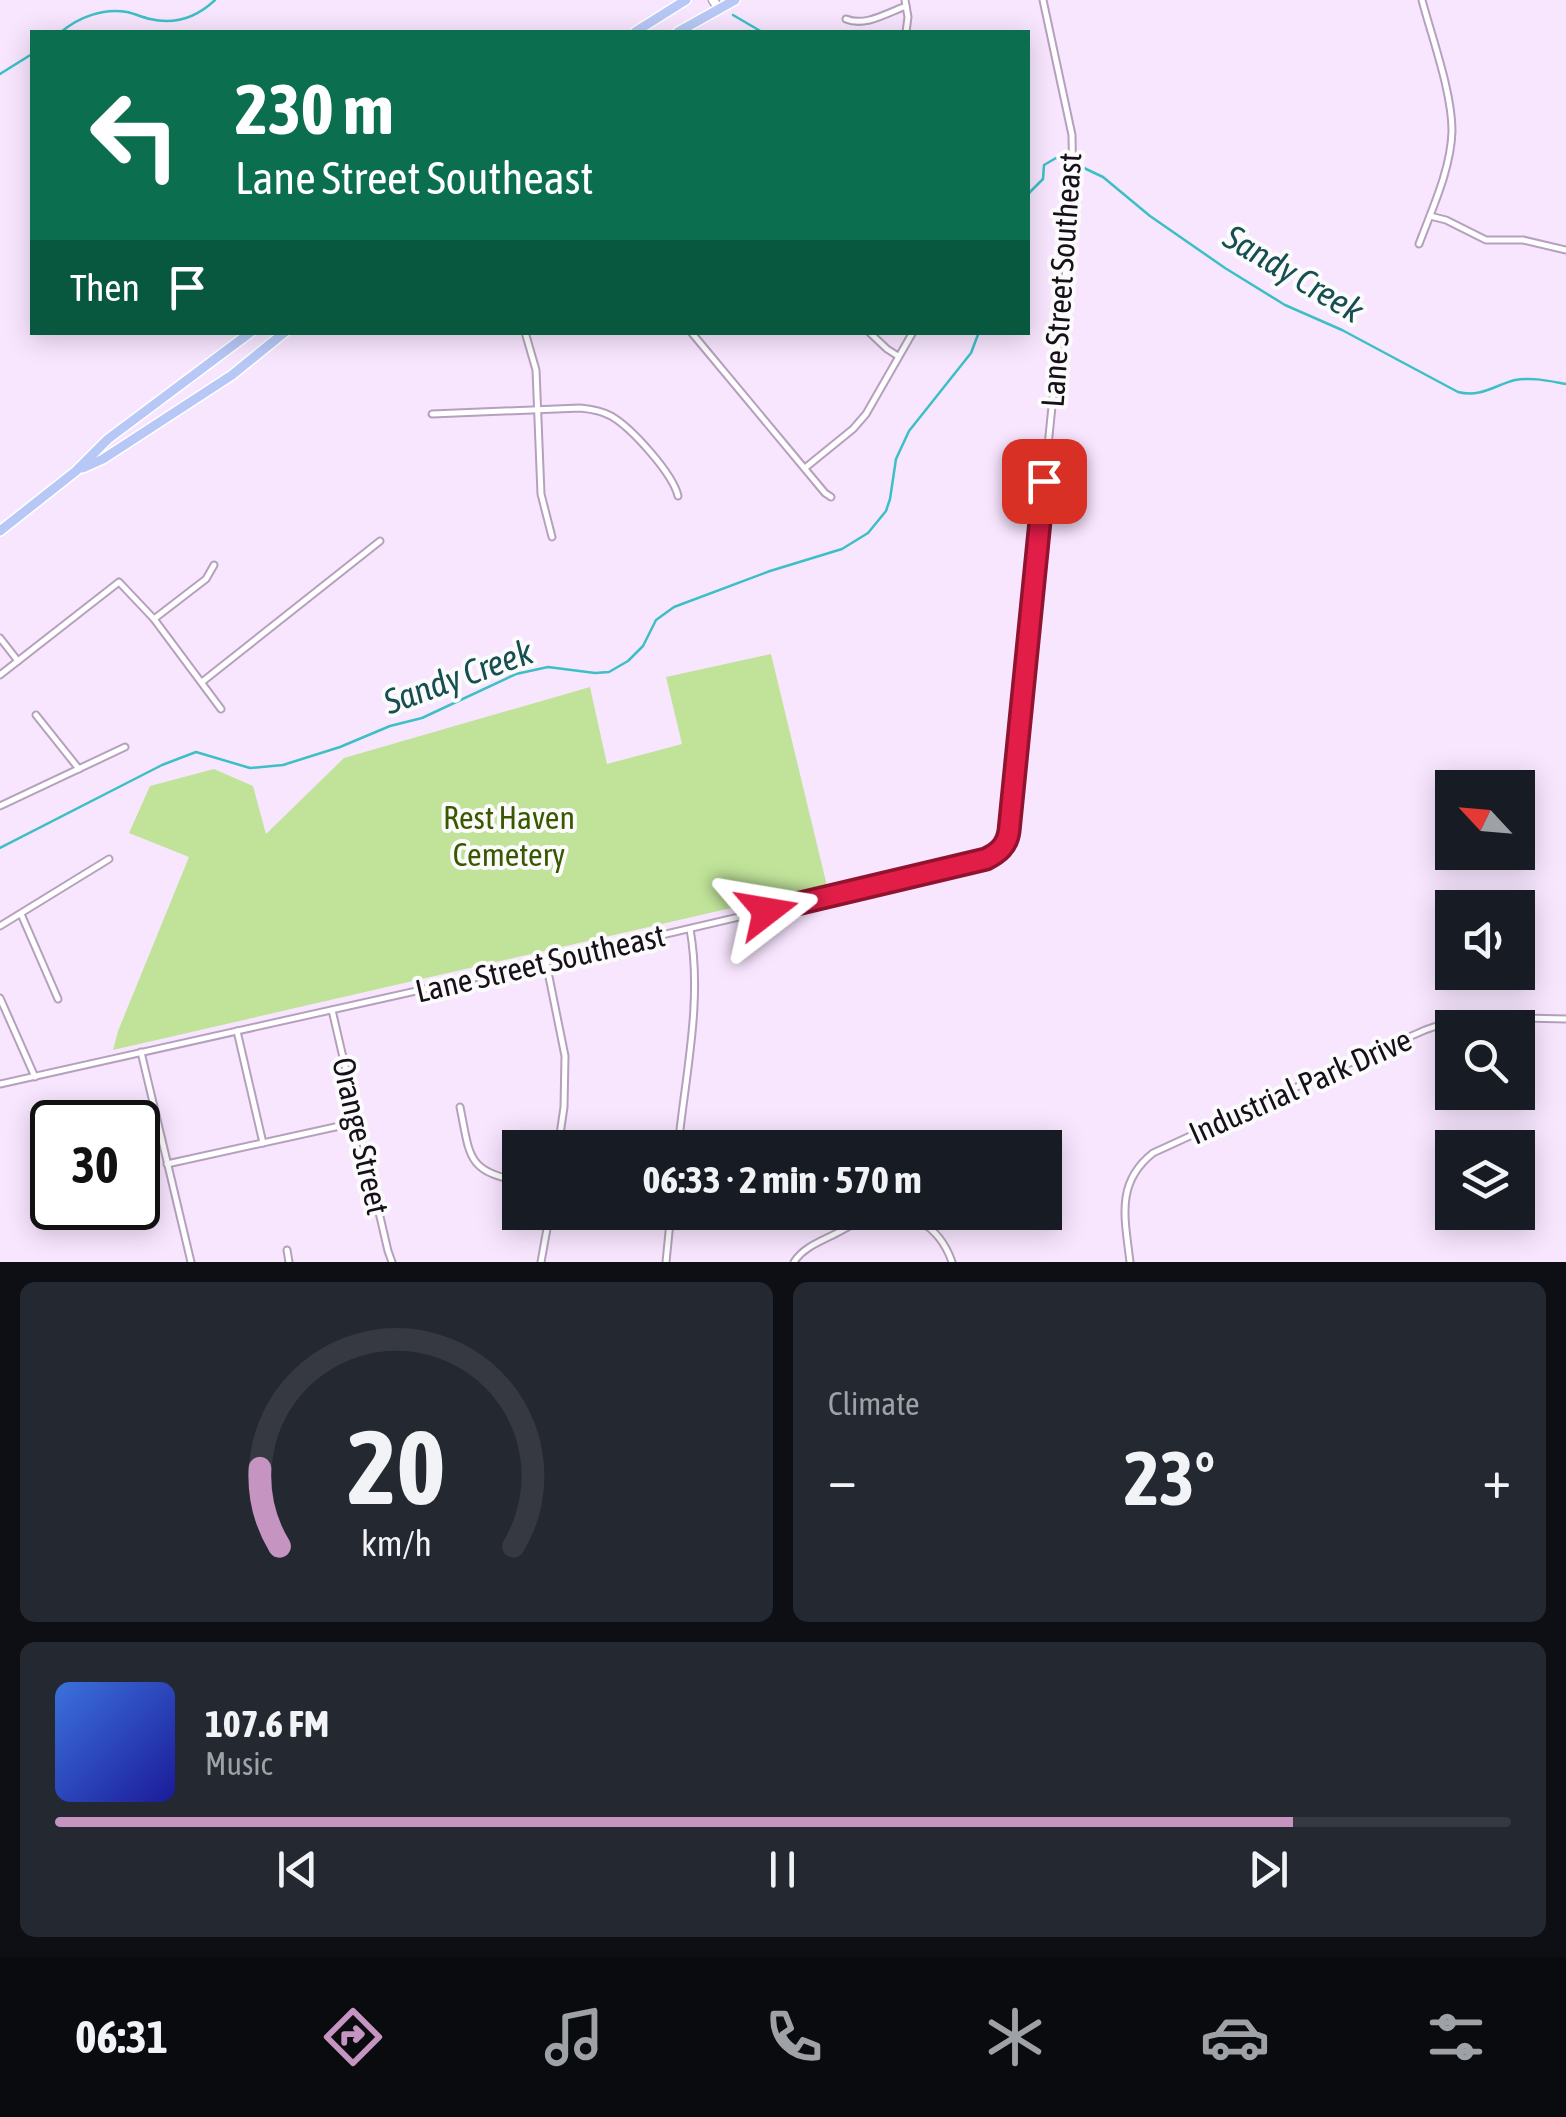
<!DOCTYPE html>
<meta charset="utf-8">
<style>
body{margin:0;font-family:"Asap Condensed",sans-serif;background:#242831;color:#f1f3f6;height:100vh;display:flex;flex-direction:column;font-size:38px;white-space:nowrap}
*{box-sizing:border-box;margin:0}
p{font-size:32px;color:#9ea1a6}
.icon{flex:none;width:55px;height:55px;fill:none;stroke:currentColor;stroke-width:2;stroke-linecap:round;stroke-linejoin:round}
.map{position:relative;height:1262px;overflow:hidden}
.details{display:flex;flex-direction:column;gap:20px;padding:20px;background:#0d0f14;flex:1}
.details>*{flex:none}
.hud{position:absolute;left:30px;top:30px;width:1000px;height:305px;border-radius:0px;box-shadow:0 5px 25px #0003;background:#0b6e4f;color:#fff;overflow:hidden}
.needle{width:65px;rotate:296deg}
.tools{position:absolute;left:1435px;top:770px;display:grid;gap:20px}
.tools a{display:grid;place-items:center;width:100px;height:100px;border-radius:0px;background:#171b24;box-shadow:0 5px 25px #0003;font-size:50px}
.speed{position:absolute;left:30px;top:1100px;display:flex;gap:20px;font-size:50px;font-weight:700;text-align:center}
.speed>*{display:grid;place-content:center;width:130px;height:130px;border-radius:50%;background:#171b24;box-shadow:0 5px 25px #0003;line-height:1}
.speed .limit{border:5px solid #111;border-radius:15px;background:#fff;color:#111}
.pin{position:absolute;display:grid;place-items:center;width:85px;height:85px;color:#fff;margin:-42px;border-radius:20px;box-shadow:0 5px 15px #0006}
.me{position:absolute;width:110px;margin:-55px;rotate:76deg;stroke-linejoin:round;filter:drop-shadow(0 0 8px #0008)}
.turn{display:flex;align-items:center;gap:35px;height:210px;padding:0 40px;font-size:45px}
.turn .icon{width:130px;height:130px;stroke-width:2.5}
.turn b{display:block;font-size:70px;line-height:85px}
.then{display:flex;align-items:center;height:95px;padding:0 40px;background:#0003;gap:20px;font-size:38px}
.big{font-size:75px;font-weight:700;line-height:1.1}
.details .card{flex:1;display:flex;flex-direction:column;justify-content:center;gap:15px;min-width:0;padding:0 35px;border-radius:15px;background:#242831}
.details .dial{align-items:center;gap:0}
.dial svg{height:260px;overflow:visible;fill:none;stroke:#363941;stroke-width:7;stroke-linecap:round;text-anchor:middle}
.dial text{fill:#f1f3f6;stroke:none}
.song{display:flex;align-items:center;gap:30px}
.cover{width:120px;height:120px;border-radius:15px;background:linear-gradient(135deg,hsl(220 70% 55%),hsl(240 70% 35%))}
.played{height:10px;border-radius:5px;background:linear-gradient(90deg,#c694c1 85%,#363941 85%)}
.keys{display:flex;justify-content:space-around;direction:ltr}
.heat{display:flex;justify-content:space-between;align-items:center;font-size:55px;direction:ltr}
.details .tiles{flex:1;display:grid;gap:20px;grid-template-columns:1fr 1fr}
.card:last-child{grid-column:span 2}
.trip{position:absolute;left:502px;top:1130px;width:560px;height:100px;border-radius:0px;background:#171b24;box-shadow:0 5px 25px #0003;font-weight:700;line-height:100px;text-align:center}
.tab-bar{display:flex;height:160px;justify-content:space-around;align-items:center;background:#090b0e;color:#9ea1a6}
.tab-bar .icon{width:70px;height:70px}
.tab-bar .current{color:#c694c1}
.tab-bar b{font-size:45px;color:#f1f3f6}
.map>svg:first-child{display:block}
.green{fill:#c0e399}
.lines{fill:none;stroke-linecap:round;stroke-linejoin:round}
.stream{stroke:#3cbfc5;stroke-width:2.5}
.minor-casing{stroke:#b5a0bd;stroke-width:9}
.tertiary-casing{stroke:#b5a0bd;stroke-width:11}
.primary-casing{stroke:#fff;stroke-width:12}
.minor{stroke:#fff;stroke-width:5}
.tertiary{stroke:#fff;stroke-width:8}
.primary{stroke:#b8c8f6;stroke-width:9}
.route-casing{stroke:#92132f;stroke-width:25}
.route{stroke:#e11d48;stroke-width:18}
.labels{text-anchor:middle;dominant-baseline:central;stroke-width:8;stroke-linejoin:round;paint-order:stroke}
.street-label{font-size:32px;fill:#170f1a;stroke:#fbfbfb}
.park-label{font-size:32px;fill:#3a5800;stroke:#fbfbfb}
.water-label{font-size:35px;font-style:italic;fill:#174e51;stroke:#fbfbfb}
</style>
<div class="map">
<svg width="1566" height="1262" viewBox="0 0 1566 1262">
<rect width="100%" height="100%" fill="#f8e6ff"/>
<path class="green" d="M771 654 827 886 113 1050 118 1031 189 857 129 833 150 786 214 769 253 786 266 834 344 758 590 687 607 764 682 744 666 677Z"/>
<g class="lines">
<g class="stream">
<path d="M733 15 762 32"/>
<path d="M61 32C79 17 103 8 127 12 135 14 142 17 150 19 175 25 197 17 215 0"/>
<path d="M0 74 32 54"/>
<path d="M1028 194 1043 179 1044 165 1056 158 1084 168 1103 177 1150 216 1225 268 1285 305 1342 330 1458 392C1481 398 1495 385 1515 380 1533 377 1549 381 1566 384"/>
<path d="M0 848 162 765 196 752 250 768 283 765 340 747 390 726 422 718 516 674 548 667 595 673 609 672 628 661 643 646 656 620 674 607 770 571 842 549 868 533 886 511 890 499 896 459 909 431 971 353 979 332"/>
</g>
<g class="minor-casing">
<g id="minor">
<path d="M905 0 908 17 906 32"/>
<path d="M846 19C865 27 887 13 906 6"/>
<path d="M1430 216 1446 220 1486 240H1523L1566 250"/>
<path d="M1419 244C1432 209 1451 169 1452 131 1452 92 1432 38 1422 0"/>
<path d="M525 332 536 370 541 494 552 537"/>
<path d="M691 332 825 493 831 497"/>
<path d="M869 332 887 349 898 356"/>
<path d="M432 414 580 408C591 409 602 411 611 416 632 428 673 474 678 496"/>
<path d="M805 468 853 429 866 414 913 332"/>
<path d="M154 619 206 579 214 565"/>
<path d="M0 638 18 661"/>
<path d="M0 675 119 582 154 619 221 709"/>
<path d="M202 682 380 541"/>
<path d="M36 715 79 769"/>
<path d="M0 806 125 747"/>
<path d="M21 914 58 999"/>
<path d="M0 926 109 859"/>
<path d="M546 962 565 1056 564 1107 558 1148"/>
<path d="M0 998 35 1077"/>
<path d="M332 1010 388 1251 392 1262"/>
<path d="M237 1031 263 1143"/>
<path d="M141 1052 191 1262"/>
<path d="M0 1084 546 962 975 862C993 857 1005 850 1009 831L1073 199 1072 135 1043 0"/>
<path d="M460 1107C470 1155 466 1172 520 1181"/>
<path d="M678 1148C685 1076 703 1001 690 929"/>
<path d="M167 1164 358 1122"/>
<path d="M287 1250 289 1262"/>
<path d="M541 1262 550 1212"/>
<path d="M666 1262 671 1212"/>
<path d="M794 1262C803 1248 819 1242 833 1235 845 1229 857 1221 870 1217 907 1204 940 1227 952 1262"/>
<path d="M1130 1262C1125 1219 1115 1183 1153 1153L1336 1069 1425 1030 1451 1021 1491 1017 1566 1019"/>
</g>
</g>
<g class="tertiary-casing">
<path id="tertiary" d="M713 0 719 9"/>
</g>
<g class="primary-casing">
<g id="primary">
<path d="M635 32 686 0"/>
<path d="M678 32 735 0"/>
<path d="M83 468 103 459 232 375 285 332"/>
<path d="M0 531 76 471 108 439 251 332"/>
</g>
</g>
<use href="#minor" class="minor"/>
<use href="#tertiary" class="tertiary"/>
<use href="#primary" class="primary"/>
</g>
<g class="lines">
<g class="route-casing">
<path id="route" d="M767 911 986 859C998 853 1007 846 1009 831L1044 481"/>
</g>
<use href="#route" class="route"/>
</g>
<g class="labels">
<g class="street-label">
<text transform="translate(1061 280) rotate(-86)">Lane Street Southeast</text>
<text transform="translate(540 963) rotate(-13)">Lane Street Southeast</text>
<text transform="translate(1300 1086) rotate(-24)">Industrial Park Drive</text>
<text transform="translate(361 1136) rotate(77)">Orange Street</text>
</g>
<g class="park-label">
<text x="509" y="817">Rest Haven<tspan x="509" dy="37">Cemetery</tspan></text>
</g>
<g class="water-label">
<text transform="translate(1294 273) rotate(31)">Sandy Creek</text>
<text transform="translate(458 676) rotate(-20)">Sandy Creek</text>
</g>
</g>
</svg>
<div class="tools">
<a><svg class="needle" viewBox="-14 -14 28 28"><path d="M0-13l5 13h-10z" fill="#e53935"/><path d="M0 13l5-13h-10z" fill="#9ea1a6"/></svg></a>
<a><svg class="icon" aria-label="sound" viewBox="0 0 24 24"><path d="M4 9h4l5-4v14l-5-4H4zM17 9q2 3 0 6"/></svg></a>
<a><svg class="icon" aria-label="search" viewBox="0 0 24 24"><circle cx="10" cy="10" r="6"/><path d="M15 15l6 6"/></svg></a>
<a><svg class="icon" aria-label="layers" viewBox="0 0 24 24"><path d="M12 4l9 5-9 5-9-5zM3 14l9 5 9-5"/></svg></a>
</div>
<div class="speed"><div class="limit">30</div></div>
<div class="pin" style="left:1044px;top:481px;background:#d93025"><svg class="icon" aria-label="arrive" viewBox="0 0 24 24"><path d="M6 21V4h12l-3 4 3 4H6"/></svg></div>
<svg class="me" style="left:767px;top:911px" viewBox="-20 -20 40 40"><path d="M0-17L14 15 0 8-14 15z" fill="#e11d48" stroke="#fff" stroke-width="4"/></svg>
<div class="trip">06:33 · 2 min · 570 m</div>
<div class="hud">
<div class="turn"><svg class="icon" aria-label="left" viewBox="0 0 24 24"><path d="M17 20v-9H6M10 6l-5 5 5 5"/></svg><div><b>230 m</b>Lane Street Southeast</div></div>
<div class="then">Then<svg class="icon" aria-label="arrive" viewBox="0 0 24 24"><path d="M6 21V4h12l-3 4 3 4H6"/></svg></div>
</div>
</div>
<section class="details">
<div class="tiles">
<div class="card dial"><svg viewBox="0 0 100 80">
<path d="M14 69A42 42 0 1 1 86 69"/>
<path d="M14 69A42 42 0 0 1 8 45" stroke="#c694c1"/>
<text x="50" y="56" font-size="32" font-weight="700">20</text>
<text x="50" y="72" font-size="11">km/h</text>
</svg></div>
<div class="card"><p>Climate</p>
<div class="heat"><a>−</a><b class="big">23°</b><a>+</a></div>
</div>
<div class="card">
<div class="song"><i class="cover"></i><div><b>107.6 FM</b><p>Music</p></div></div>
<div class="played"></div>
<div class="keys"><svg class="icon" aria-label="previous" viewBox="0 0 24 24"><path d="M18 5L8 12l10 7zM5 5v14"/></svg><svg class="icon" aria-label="pause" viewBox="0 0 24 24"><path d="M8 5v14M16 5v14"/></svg><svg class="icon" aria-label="next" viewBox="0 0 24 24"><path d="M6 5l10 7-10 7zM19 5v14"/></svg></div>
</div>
</div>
</section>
<nav class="tab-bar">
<b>06:31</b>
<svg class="icon current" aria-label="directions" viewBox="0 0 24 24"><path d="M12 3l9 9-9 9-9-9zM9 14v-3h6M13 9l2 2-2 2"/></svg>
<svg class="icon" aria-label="music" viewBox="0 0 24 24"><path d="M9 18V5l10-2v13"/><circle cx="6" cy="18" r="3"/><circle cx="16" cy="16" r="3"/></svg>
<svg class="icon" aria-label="phone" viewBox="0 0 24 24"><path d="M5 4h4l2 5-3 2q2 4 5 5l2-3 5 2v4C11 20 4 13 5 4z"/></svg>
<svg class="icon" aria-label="climate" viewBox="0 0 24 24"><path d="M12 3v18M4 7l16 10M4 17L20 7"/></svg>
<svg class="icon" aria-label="car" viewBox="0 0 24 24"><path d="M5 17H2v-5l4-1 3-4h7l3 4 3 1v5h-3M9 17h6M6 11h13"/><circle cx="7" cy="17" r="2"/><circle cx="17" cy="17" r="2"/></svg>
<svg class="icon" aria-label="filters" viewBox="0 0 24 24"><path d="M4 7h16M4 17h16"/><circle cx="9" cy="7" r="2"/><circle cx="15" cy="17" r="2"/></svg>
</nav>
